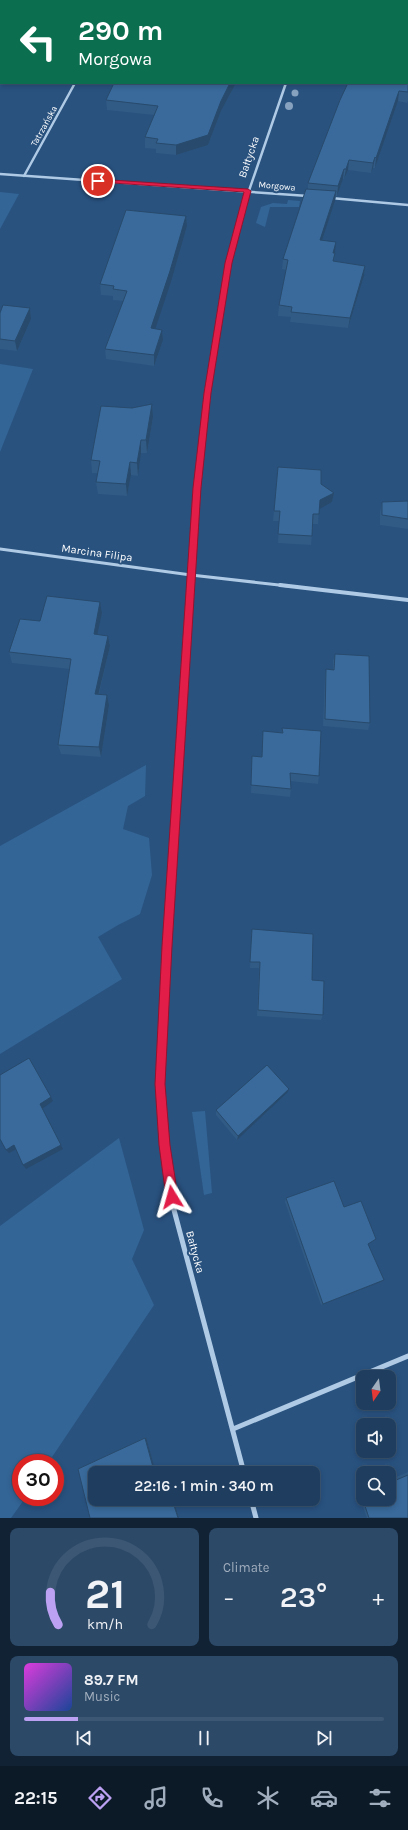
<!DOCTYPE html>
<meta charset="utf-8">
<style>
body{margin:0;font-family:Karla,sans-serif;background:#2c4968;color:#f1f3f6;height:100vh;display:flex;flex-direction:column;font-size:15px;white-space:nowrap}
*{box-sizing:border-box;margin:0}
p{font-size:13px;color:#a1aebd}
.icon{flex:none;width:22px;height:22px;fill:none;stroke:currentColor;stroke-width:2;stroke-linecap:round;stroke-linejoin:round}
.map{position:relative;height:1518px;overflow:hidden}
.panel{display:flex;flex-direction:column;gap:10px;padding:10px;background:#112234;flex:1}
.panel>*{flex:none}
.banner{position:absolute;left:0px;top:0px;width:408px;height:84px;box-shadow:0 2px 6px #0003,0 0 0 1px #3c5774;background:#0b6e4f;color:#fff;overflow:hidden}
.needle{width:26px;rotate:194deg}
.controls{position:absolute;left:356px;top:1370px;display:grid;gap:8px}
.controls a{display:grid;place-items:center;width:40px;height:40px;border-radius:8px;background:#1f3e5f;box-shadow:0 2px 6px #0003,0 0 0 1px #3c5774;font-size:20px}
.speed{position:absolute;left:12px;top:1454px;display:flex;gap:8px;font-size:20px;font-weight:700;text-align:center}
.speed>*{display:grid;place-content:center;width:52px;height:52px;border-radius:50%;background:#1f3e5f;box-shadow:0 2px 6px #0003,0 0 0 1px #3c5774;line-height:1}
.speed .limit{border:6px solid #d22;background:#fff;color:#111}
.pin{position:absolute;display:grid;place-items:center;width:34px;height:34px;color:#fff;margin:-17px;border:2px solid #fff;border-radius:50%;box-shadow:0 1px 4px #0007}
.me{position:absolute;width:44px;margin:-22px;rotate:352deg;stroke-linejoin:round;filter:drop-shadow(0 0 3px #0008)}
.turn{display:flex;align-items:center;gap:14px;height:84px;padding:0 12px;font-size:18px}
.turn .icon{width:52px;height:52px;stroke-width:2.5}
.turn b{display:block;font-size:28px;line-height:34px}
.big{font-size:30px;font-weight:600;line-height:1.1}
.panel .widget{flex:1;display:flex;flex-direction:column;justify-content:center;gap:6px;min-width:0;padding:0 14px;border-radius:8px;background:#2c4968}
.panel .dial{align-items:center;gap:0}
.dial svg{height:104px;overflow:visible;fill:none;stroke:#3c5774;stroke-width:7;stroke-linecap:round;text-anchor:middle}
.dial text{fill:#f1f3f6;stroke:none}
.song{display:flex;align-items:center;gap:12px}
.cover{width:48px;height:48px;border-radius:6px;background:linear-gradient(135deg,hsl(300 70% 55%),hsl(220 70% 35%))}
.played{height:4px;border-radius:2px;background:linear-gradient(90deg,#bca0f2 15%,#3c5774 15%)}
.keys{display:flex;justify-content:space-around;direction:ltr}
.heat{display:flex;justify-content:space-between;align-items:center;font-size:22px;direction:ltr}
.panel .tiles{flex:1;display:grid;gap:10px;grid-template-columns:1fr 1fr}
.widget:last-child{grid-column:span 2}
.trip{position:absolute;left:88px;top:1466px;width:232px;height:40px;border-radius:8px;background:#1f3e5f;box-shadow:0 2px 6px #0003,0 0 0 1px #3c5774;font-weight:600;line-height:40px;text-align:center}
.tab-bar{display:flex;height:64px;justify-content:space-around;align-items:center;background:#0c1926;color:#a1aebd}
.tab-bar .icon{width:28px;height:28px}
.tab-bar .on{color:#bca0f2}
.tab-bar b{font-size:18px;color:#f1f3f6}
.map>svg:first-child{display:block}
.green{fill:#336596}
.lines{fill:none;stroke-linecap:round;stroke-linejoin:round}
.street-far3{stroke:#afcae5;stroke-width:2.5}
.street-far2{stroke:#afcae5;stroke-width:3}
.street-far1{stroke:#afcae5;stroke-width:4}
.street{stroke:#afcae5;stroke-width:5}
.tree{fill:#86a2bf}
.wall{fill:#315b85}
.shaded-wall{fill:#284a6c}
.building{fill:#396a9b;stroke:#284a6c}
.route{fill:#e11d48;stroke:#92132f}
.labels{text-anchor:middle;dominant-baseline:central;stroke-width:4;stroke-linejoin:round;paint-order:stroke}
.far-street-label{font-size:9px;fill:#fff;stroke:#29527f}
.street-label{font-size:11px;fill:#fff;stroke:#29527f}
</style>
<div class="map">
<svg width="408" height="1518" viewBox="0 0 408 1518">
<rect width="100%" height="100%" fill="#29527f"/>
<g class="green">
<path d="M0 192 19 194 0 229Z"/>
<path d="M288 200 300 201 299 207H270L265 227 256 223 261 207 273 203 287 204Z"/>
<path d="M0 364 33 369 0 452Z"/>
<path d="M146 765 145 796 128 806 123 829 149 838 152 875 140 914 118 925 98 937 122 979 0 1054V846Z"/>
<path d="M205 1111 212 1193 204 1195 192 1112Z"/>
<path d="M119 1138 144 1230 132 1259 154 1305 48 1463H21V1497H26L11 1518H0V1226Z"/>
</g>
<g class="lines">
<g class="street-far3">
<path d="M0 174 308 196"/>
<path d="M24 176 75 83"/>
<path d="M331 198 408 205"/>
<path d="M230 259 242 211 286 83"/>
</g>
<g class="street-far2">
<path d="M0 549 191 575 288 586"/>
<path d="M190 586 197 488 207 393 230 258"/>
</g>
<g class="street-far1">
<path d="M280 585 408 600"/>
<path d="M164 998 190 585"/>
</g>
<g class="street">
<path d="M164 997 160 1084 164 1145 174 1210 244 1473"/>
<path d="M233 1429 408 1356"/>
<path d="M251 1499 256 1518"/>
</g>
</g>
<g class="tree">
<circle cx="295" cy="93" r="3.5"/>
<circle cx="289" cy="106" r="4"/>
</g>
<g class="wall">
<path d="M408 63V101L407 103 398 101 375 168H373L371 173 348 170 344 179H343L337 196H336L335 201 322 241 335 253 334 261 365 266 364 276 348 328 290 322 291 317 278 316 279 305 286 270 282 269 283 259 308 189V183Z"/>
<path d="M114 83H236L221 111 208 145 176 155 156 153V149L145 148V137L154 115 107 110 106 100Z"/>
<path d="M186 216 187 226 171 282 155 329 162 330 163 340 154 366 106 359 105 349 124 301 113 300V296L101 295 100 284Z"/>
<path d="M30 308 31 319 17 351 0 349V313Z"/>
<path d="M152 404 153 417 147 453H141L138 476 131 475 127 496 98 494 96 482 98 473H92L91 460 132 408Z"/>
<path d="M278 467 321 484 334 493 332 502 319 509 318 524H313L311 545 278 543 279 521H273Z"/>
<path d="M408 501V529L380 525V512L382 502Z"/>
<path d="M100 602 102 613 97 634 108 636 110 646 99 694 107 695 109 705 101 757 61 754 58 745 70 669 12 663 9 652 40 621Z"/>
<path d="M335 654 370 723 368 730 323 726 325 677 326 669 333 670V661Z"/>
<path d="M282 728 319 776 318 784 290 781 291 789 290 797 251 793 252 756 262 757 263 731 282 733Z"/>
<path d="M252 929 312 980 323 1015 321 1020 257 1016 259 968H250Z"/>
<path d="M287 1093 237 1140 216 1115V1110Z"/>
<path d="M286 1198 344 1207 373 1241 368 1244 384 1280 381 1282 321 1305 285 1202Z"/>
<path d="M146 1437 155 1469 164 1466 179 1518 78 1469Z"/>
<path d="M408 1472V1518H367L358 1492 363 1490V1499H389V1480Z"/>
</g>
<g class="shaded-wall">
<path d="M408 14V20L407 22V16Z"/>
<path d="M230 83H236L221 111 208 145 176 155V145L221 101Z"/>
<path d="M399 91 398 101 375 168 376 158Z"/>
<path d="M375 157 373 168 371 173 373 163Z"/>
<path d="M349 160 348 170 344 179 346 169Z"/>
<path d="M344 169 343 179 337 196 338 186Z"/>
<path d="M336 191 335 201 319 250 320 240Z"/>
<path d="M186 216 187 226 171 282 152 339 151 328Z"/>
<path d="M336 242 335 253 332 263 333 253Z"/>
<path d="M365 266 364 276 348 328 350 318Z"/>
<path d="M30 308 31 319 17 351 15 341Z"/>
<path d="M162 330 163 340 154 366V355Z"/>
<path d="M152 404 153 417 147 453 146 440Z"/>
<path d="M141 440V453L138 476 137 463Z"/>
<path d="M130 462 131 475 127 496 126 484Z"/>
<path d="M334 493 332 502 318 510 320 500Z"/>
<path d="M100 602 102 613 95 645 94 634Z"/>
<path d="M108 636 110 646 96 704 95 694Z"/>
<path d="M107 695 109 705 101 757 99 747Z"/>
<path d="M289 1089 287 1093 237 1140 238 1136Z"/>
<path d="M51 1097 53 1101 42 1109 63 1149 26 1169 23 1165 40 1104Z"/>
<path d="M14 1145 17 1149 9 1153 6 1150Z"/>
<path d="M384 1280 381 1282 321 1305 323 1304Z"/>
<path d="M146 1437 155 1469 154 1471 145 1438Z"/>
<path d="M164 1466 166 1473H165L164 1467Z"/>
<path d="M172 1499H173L179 1518H178Z"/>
</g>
<g class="building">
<path d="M142 0H273V1H275H141Z"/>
<path d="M384 0H408V14L407 16V1H384Z"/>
<path d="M407 63H408V92L399 91 376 158 375 157 373 163 349 160 346 169H344L338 186 308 183 340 100 348 83H407Z"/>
<path d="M114 83H230L221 101 208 135 176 145 156 143 158 139 145 137 158 106 106 100Z"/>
<path d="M306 189 336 191 320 240 336 242 333 253H335L333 261 365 266 350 318 291 312 292 307 279 305 288 260 283 259Z"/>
<path d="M126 210 186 216 170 271 151 328 162 330 154 355 105 349 127 291 113 289 114 286 100 284Z"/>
<path d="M3 305 30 308 15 341 0 339V313Z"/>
<path d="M152 404 146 440H141L137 463 130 462 126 484 96 482 100 461 91 460 101 406 132 408Z"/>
<path d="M278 467 321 470V484L334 493 320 500 319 514H313L312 536 278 534 280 511H274Z"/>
<path d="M408 501V519L382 515V502Z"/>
<path d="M47 596 100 602 94 634 108 636 95 694 107 695 99 747 58 745 71 659 9 652 20 619 40 621Z"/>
<path d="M335 654 369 656 370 723 325 719 326 669 334 670Z"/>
<path d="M282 728 321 731 319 776 290 773 291 789 251 785 252 756 262 757 263 731 283 733Z"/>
<path d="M252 929 313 934 312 980 324 981 323 1015 258 1010 260 962H250Z"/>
<path d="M29 1058 51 1097 40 1104 61 1145 23 1165 14 1145 6 1150 0 1139V1075Z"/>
<path d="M267 1065 289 1089 238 1136 216 1110Z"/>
<path d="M334 1181 344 1207 361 1201 376 1239 368 1244 384 1280 323 1304 286 1198Z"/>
<path d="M145 1438 154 1471 164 1467 165 1473H95V1499H172L178 1518H90L78 1469Z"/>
<path d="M408 1475V1518H369L361 1494 363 1493V1499H389V1483Z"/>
</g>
<path class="route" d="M96 179 248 189 251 191 232 263 211 393 201 488 172 946 165 1084 170 1145 178 1197 176 1201 172 1203 168 1201 166 1197 159 1145 155 1084 162 946 193 488 204 393 225 263 244 192 98 182H96Z"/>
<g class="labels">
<g class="far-street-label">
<text transform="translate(44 126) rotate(-61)">Tatrzańska</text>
<text transform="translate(277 186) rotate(5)">Morgowa</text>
</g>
<g class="street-label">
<text transform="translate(249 157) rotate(-71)">Bałtycka</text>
<text transform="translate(97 553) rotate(8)">Marcina Filipa</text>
<text transform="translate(195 1252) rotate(75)">Bałtycka</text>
</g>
</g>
</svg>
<div class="controls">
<a><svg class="needle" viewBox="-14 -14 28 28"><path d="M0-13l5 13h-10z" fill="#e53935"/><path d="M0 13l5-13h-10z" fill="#a1aebd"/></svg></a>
<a><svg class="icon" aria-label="sound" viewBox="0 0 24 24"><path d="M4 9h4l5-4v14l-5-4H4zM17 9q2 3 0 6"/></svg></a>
<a><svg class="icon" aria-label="search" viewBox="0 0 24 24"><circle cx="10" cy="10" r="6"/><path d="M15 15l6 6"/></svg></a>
</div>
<div class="speed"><div class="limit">30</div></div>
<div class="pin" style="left:98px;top:181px;background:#d93025"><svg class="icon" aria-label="arrive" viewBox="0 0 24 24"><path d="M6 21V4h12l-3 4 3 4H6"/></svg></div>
<svg class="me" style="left:172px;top:1197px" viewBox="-20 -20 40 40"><path d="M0-17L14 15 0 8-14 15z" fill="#e11d48" stroke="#fff" stroke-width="4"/></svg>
<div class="trip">22:16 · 1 min · 340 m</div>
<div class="banner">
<div class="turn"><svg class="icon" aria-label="left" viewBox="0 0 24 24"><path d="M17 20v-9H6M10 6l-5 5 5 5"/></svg><div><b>290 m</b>Morgowa</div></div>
</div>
</div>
<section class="panel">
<div class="tiles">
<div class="widget dial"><svg viewBox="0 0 100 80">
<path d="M14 69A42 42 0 1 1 86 69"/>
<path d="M14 69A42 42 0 0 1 8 44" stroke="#bca0f2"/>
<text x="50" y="56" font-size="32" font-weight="700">21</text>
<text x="50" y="72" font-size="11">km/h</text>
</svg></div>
<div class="widget"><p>Climate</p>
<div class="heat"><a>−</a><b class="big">23°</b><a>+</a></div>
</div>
<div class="widget">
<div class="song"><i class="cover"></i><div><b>89.7 FM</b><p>Music</p></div></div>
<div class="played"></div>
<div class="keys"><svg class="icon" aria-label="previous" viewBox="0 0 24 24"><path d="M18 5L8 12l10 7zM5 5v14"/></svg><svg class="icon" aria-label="pause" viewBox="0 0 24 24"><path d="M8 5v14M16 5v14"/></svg><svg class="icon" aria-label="next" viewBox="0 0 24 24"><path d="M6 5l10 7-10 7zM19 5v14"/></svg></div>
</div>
</div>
</section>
<nav class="tab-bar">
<b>22:15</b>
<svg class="icon on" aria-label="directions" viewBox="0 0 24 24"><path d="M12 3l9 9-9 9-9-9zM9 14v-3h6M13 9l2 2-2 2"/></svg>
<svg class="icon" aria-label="music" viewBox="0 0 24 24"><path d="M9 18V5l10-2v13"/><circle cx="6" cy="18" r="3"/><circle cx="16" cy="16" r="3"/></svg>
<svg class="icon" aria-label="phone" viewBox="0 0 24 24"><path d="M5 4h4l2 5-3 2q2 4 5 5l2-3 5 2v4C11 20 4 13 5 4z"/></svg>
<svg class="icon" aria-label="climate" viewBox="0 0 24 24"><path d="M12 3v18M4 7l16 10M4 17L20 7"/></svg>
<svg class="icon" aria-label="car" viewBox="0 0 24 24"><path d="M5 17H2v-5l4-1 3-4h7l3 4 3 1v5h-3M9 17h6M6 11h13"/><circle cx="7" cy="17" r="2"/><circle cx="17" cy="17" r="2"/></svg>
<svg class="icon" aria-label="filters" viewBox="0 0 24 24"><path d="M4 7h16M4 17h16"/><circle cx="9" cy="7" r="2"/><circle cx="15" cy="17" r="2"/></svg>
</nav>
